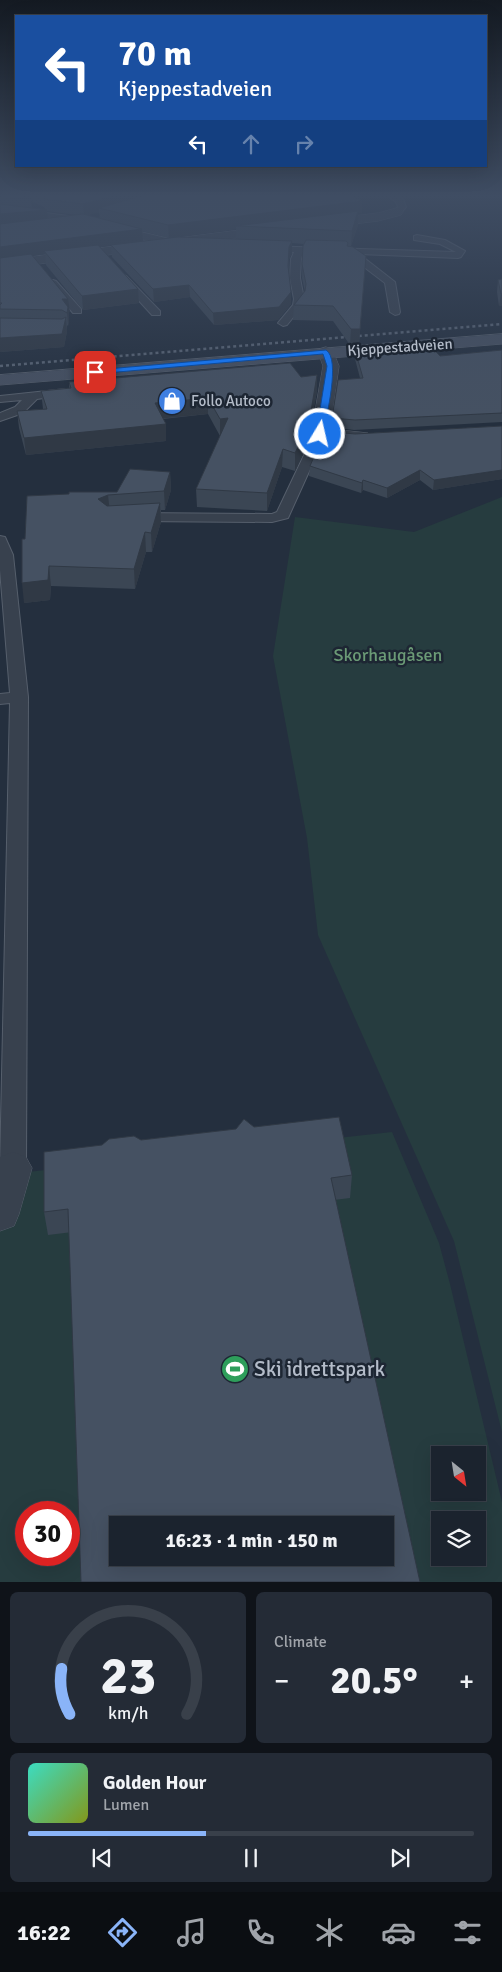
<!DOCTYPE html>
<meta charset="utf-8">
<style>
body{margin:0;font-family:Signika,sans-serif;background:#242b36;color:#f1f3f6;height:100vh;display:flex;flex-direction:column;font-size:19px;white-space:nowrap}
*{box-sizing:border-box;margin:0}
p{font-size:16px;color:#a0a4aa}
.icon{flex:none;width:28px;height:28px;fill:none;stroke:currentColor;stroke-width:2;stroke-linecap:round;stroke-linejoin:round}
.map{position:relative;height:1582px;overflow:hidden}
.panel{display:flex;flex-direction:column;gap:10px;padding:10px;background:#0f1319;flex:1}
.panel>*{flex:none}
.top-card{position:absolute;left:15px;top:15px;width:472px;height:152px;border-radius:0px;box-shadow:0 5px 20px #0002,0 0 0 1px #39404a;background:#1a4fa0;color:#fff;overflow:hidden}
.needle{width:32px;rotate:150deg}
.fabs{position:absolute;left:431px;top:1446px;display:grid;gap:10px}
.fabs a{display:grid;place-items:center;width:55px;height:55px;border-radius:0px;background:#1b232e;box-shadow:0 5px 20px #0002,0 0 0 1px #39404a;font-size:25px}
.speed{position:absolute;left:15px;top:1501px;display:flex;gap:10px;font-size:25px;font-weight:700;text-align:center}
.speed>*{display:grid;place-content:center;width:65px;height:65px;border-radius:50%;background:#1b232e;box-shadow:0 5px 20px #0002,0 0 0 1px #39404a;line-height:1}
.speed .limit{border:8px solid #d22;background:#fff;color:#111}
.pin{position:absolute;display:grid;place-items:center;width:42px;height:42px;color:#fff;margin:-21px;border-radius:10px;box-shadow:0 2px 8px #0006}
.me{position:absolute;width:55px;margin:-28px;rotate:9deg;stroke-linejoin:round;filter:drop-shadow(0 0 4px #0008)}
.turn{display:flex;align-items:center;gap:18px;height:105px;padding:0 20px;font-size:22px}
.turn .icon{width:65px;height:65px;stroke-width:2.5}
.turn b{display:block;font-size:35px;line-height:42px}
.lanes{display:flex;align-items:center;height:48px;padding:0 20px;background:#0003;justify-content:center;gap:25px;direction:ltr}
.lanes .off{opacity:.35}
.big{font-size:38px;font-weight:800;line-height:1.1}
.panel .widget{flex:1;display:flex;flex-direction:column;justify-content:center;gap:8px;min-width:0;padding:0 18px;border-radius:8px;background:#242b36}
.panel .dial{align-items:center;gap:0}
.dial svg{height:130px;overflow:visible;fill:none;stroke:#39404a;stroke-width:7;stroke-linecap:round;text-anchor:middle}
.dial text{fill:#f1f3f6;stroke:none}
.song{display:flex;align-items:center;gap:15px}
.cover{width:60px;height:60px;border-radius:8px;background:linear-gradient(135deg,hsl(170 70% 55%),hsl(70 70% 35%))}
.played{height:5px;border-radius:2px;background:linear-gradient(90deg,#8ab4f8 40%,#39404a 40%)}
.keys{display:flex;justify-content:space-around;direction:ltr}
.heat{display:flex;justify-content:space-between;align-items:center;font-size:28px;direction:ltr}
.panel .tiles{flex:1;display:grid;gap:10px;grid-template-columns:1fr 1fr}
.widget:last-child{grid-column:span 2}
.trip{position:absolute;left:109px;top:1516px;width:285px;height:50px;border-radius:0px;background:#1b232e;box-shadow:0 5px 20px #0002,0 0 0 1px #39404a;font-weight:800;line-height:50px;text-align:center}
.dock{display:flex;height:80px;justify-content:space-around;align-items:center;background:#0b0e12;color:#a0a4aa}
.dock .icon{width:35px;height:35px}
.dock .current{color:#8ab4f8}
.dock b{font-size:22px;color:#f1f3f6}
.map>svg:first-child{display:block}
.green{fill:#263c3f;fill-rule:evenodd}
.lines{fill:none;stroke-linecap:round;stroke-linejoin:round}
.service-casing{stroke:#565f6c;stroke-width:2}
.minor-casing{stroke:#565f6c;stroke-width:1}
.secondary-casing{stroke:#565f6c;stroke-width:1}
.service{fill:#38414e;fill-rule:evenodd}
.minor{fill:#38414e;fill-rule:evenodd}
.secondary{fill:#465061;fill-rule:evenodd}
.rail{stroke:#5a6575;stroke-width:2.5;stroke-dasharray:3 3;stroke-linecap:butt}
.wall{fill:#3b4654;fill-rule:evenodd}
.shaded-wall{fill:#303945}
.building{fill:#455162;stroke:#303945;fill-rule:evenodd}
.route{fill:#1a73e8;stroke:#114b97}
.labels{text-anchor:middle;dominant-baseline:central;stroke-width:5;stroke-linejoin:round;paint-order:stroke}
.far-street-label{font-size:15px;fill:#b4bcc9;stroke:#1d2633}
.far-poi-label{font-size:15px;fill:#b4bcc9;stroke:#1d2633;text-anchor:start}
.park-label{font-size:18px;fill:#6b9a76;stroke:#1d2633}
.near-poi-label{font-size:21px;fill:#b4bcc9;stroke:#1d2633;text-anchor:start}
</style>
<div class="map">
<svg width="502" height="1582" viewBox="0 0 502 1582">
<rect width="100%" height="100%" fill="#242f3e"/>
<g class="green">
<path d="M502 497V1432L454 1241 318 935 307 838 273 656 295 517 414 532Z"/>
<path d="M392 1132 439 1243 450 1284 502 1502V1582H0V1175ZM440 1455H478V1492H440ZM26 1512H69V1555H26ZM440 1520H478V1558H440ZM118 1525H385V1558H118Z"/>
</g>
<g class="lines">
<g class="service-casing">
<g id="service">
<path d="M387 195H396L403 199 406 207 400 214 393 212 398 207 396 202Z"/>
<path d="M0 210 46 213 83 218 87 221 83 224 46 217 0 214Z"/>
<path d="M119 227 183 242 184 244C175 251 129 235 116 232L115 230Z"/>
<path d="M417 235 445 240 465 251 461 257 458 258 359 254 395 282 400 312 399 314 395 315 390 312 385 283 347 254 303 252 301 259 300 278 304 299 303 305 287 325 283 326 278 323 293 305 294 299 290 278 291 259 294 252 268 251 265 250V246L456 252 440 244 414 240V236Z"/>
<path d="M123 275 126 276 160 311V315H152L120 280 118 278Z"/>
<path d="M53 280 56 281 81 309V313H73L50 285V281Z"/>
<path d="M66 389 72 392 70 394 37 399 23 413 0 421V413L15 407 22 400 0 402V396Z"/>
<path d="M320 430 326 434 288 518 272 522 136 521 129 517 136 513 272 514 277 512 314 434Z"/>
<path d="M0 536 5 537 13 555 28 697 26 1168 22 1176 13 1179 4 1176 0 1168 10 703 0 704V694L10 693 0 570Z"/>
</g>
</g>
<g class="minor-casing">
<g id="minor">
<path d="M397 208 401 209 403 212 401 215 378 221 320 228 314 224 320 220 378 213Z"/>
<path d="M272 226 276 227 278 230 276 233 0 269V261Z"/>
<path d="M326 347 332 349 339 366 330 429 368 433 371 437 368 441 362 442 320 439 314 438 311 434 323 366 318 352 320 349Z"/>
<path d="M13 1152 26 1157 32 1168 19 1214 14 1226 0 1231V1157Z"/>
</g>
</g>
<g class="secondary-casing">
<path id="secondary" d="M502 334V344L0 385V375Z"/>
</g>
<use href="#service" class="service"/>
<use href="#minor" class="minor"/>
<use href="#secondary" class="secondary"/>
<path class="rail" d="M0 366 502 324"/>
</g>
<g class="wall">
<path d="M0 195H349L362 201V213H358V225L351 246H348L365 270 359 344 350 345 333 321 293 320 294 305 305 292 302 278 303 246 304 244 292 243V253L289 259V268L291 304 278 320 214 325 190 297 154 302 112 257 111 245 99 247 138 289 139 303 83 310 46 265 45 254 32 255 68 299 69 321 68 326 67 325V331L64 347 0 352ZM31 201 44 207 45 209 32 208ZM47 211 76 215 48 218ZM99 212 100 219 87 215ZM236 229V239L143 241 142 231 169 238Z"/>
<path d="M502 279V306H499L497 292 498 280Z"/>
<path d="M355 350 401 351 440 356 502 350V422L354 430 332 427V418L360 378 355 359Z"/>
<path d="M301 377 317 391 311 423V437L295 471 282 467 267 511 197 507 196 489 220 436 208 414 163 419 166 441 26 455 19 428 17 411 43 409 41 391 69 388V382Z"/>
<path d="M502 426V479L433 490 420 480 387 498 363 490 361 493 309 476 310 466 355 434Z"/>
<path d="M170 472 171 490 165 510H161V522L152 552H146L135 589 51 586 50 600 24 603 27 496 117 492Z"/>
<path d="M254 1127 352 1175 350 1198 48 1235 44 1212 141 1140Z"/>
</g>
<g class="shaded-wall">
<path d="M117 195H148L99 208V212L84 216 83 204Z"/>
<path d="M362 201V213H358V225L351 246 352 231 236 226V229L169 238 168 225Z"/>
<path d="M47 210 48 221 0 226V214Z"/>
<path d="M142 229 143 241 46 254 44 251 45 254 0 260V247Z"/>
<path d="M292 241V253L289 259 288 278 289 247Z"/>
<path d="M366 256 359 344 350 345 351 329Z"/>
<path d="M189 285 190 297 154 302 153 289Z"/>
<path d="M138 289 139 303 83 310 82 296Z"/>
<path d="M291 292V304L278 320 214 325 213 313Z"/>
<path d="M501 294H502V306H499Z"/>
<path d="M62 299H68L70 312H69V321L68 326 67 312Z"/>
<path d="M66 317 67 331 64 347 0 352V338L62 334Z"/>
<path d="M317 375V391L311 423V437L295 471V453L310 417Z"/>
<path d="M208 398V414L156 419 155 403Z"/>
<path d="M228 418 220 436V419Z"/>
<path d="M166 424V441L26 455 24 438Z"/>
<path d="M283 449 282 467 267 511V493Z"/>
<path d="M420 470V480L387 498V488Z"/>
<path d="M502 470V479L433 490 434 480Z"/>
<path d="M170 472 171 490 165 510 164 491Z"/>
<path d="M363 480V490L361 493 362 483Z"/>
<path d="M108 495 110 513 98 499Z"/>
<path d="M160 503 161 522 152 552 151 533Z"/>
<path d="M145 532 146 552 135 589 134 569Z"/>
<path d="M49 566 51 586 50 600 24 603 22 583Z"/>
</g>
<g class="building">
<path d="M0 195H21L31 199 0 197Z"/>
<path d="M43 195H117L83 204 44 199 46 198 45 195Z"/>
<path d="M145 195H349L362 201 168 225 99 208Z"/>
<path d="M0 204 47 210 0 214Z"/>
<path d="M358 211 352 231 236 226Z"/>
<path d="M83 214 142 229 0 247V224Z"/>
<path d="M178 237 292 241 289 247 288 266 291 292 279 307 213 313 189 285 153 289 111 245Z"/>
<path d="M306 240 346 241 348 243 347 246 353 247 366 256 360 329H351L333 306 294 305 305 291 306 284 302 264 303 246Z"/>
<path d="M98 245 138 289 82 296 44 251Z"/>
<path d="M31 254 68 299H62L68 307 67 313 62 310 0 309V305L2 303H0V258Z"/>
<path d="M502 279V294H501L498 280Z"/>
<path d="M66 317 62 334 0 338V318L62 319Z"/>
<path d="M397 347 401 351 433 349 440 356 502 350V413L355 420 332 418 338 380 363 378 355 350Z"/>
<path d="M290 363 301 377 317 375 310 417 311 420 295 453 283 449 267 493 196 489 228 418 220 419 208 398 155 403 166 424 24 438 17 411 47 409 41 391 71 388 69 382Z"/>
<path d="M502 426V470L434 480 420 470 387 488 363 480 362 483 310 466 325 431 355 434Z"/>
<path d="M130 469 170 472 164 491 108 495 98 499 107 506 160 503 151 533 145 532 134 569 49 566 48 580 22 583V539H25L27 496 69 494V492H117Z"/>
<path d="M339 1117 352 1175 331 1178 420 1582H81L68 1209 44 1212V1152L102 1145 109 1139 134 1136 141 1140 236 1129 244 1119 254 1127ZM118 1525H385V1558H118Z"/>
</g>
<linearGradient id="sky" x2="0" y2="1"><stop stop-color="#141a22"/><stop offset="0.47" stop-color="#3f4d63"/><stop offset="1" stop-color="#3f4d63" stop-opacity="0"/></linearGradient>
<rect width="502" height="416" fill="url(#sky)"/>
<path class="route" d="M326 350C341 359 326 418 323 434L320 437 316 434 327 366 323 354 95 374 91 372 95 370Z"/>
<defs>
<g id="shop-disc" transform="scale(1.4375)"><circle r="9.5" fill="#3f7fe0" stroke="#1d2633"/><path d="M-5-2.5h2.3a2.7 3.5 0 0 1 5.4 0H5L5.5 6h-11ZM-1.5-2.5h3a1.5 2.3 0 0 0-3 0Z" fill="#fff"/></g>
<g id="stadium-disc" transform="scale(1.4375)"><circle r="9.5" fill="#2e9e5b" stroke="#1d2633"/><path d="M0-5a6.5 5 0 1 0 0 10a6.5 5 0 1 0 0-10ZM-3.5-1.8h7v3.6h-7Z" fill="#fff"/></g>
</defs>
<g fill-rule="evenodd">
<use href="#shop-disc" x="172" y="401"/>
<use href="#stadium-disc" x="235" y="1369"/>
</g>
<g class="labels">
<g class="far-street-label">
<text transform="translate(400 347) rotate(-4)">Kjeppestadveien</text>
</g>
<g class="far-poi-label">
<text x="191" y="401">Follo Autoco</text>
</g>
<g class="park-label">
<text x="388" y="655">Skorhaugåsen</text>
</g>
<g class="near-poi-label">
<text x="254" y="1369">Ski idrettspark</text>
</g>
</g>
</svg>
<div class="fabs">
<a><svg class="needle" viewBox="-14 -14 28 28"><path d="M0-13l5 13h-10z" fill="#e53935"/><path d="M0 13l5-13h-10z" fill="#a0a4aa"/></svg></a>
<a><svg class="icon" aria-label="layers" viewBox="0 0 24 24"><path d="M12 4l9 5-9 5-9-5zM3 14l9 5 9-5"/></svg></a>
</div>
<div class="speed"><div class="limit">30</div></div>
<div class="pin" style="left:95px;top:372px;background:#d93025"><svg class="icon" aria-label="arrive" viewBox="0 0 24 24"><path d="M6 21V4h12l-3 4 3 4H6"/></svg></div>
<svg class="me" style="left:320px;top:434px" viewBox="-20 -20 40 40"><circle r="17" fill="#1a73e8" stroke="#fff" stroke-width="3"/><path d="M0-11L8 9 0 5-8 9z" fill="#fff"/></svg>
<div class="trip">16:23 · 1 min · 150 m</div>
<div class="top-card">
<div class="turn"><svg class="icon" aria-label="left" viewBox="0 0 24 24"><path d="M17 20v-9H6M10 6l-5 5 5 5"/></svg><div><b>70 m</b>Kjeppestadveien</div></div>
<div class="lanes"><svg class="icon" aria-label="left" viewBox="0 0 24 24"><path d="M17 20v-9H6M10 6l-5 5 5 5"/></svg><svg class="icon off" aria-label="ahead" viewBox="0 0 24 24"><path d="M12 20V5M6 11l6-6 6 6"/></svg><svg class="icon off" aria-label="right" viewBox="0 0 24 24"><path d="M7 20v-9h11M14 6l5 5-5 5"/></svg></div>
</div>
</div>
<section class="panel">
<div class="tiles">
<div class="widget dial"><svg viewBox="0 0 100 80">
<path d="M14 69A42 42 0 1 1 86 69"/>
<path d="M14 69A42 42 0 0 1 9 41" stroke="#8ab4f8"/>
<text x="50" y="56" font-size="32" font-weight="700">23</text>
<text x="50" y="72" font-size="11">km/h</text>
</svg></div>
<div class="widget"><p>Climate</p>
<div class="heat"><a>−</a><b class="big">20.5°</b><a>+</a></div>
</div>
<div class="widget">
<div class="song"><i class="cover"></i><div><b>Golden Hour</b><p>Lumen</p></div></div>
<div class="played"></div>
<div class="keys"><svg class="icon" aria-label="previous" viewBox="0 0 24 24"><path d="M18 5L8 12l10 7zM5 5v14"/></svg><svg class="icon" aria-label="pause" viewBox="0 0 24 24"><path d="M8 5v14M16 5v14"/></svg><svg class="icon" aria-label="next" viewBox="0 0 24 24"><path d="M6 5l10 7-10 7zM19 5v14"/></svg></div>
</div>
</div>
</section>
<nav class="dock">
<b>16:22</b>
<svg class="icon current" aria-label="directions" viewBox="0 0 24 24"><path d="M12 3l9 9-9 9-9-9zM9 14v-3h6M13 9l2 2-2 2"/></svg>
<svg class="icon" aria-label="music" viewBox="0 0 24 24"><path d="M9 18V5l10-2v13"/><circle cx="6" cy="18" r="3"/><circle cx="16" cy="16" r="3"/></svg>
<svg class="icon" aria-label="phone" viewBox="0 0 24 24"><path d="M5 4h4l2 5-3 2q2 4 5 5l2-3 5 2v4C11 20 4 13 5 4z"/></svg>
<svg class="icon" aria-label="climate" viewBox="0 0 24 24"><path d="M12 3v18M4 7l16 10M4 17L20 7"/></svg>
<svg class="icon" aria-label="car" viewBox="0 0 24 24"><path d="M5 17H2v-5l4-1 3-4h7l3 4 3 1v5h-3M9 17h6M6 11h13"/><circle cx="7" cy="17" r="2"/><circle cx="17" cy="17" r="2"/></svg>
<svg class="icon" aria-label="filters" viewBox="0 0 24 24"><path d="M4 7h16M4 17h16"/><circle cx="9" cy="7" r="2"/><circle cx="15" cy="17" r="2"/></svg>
</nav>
